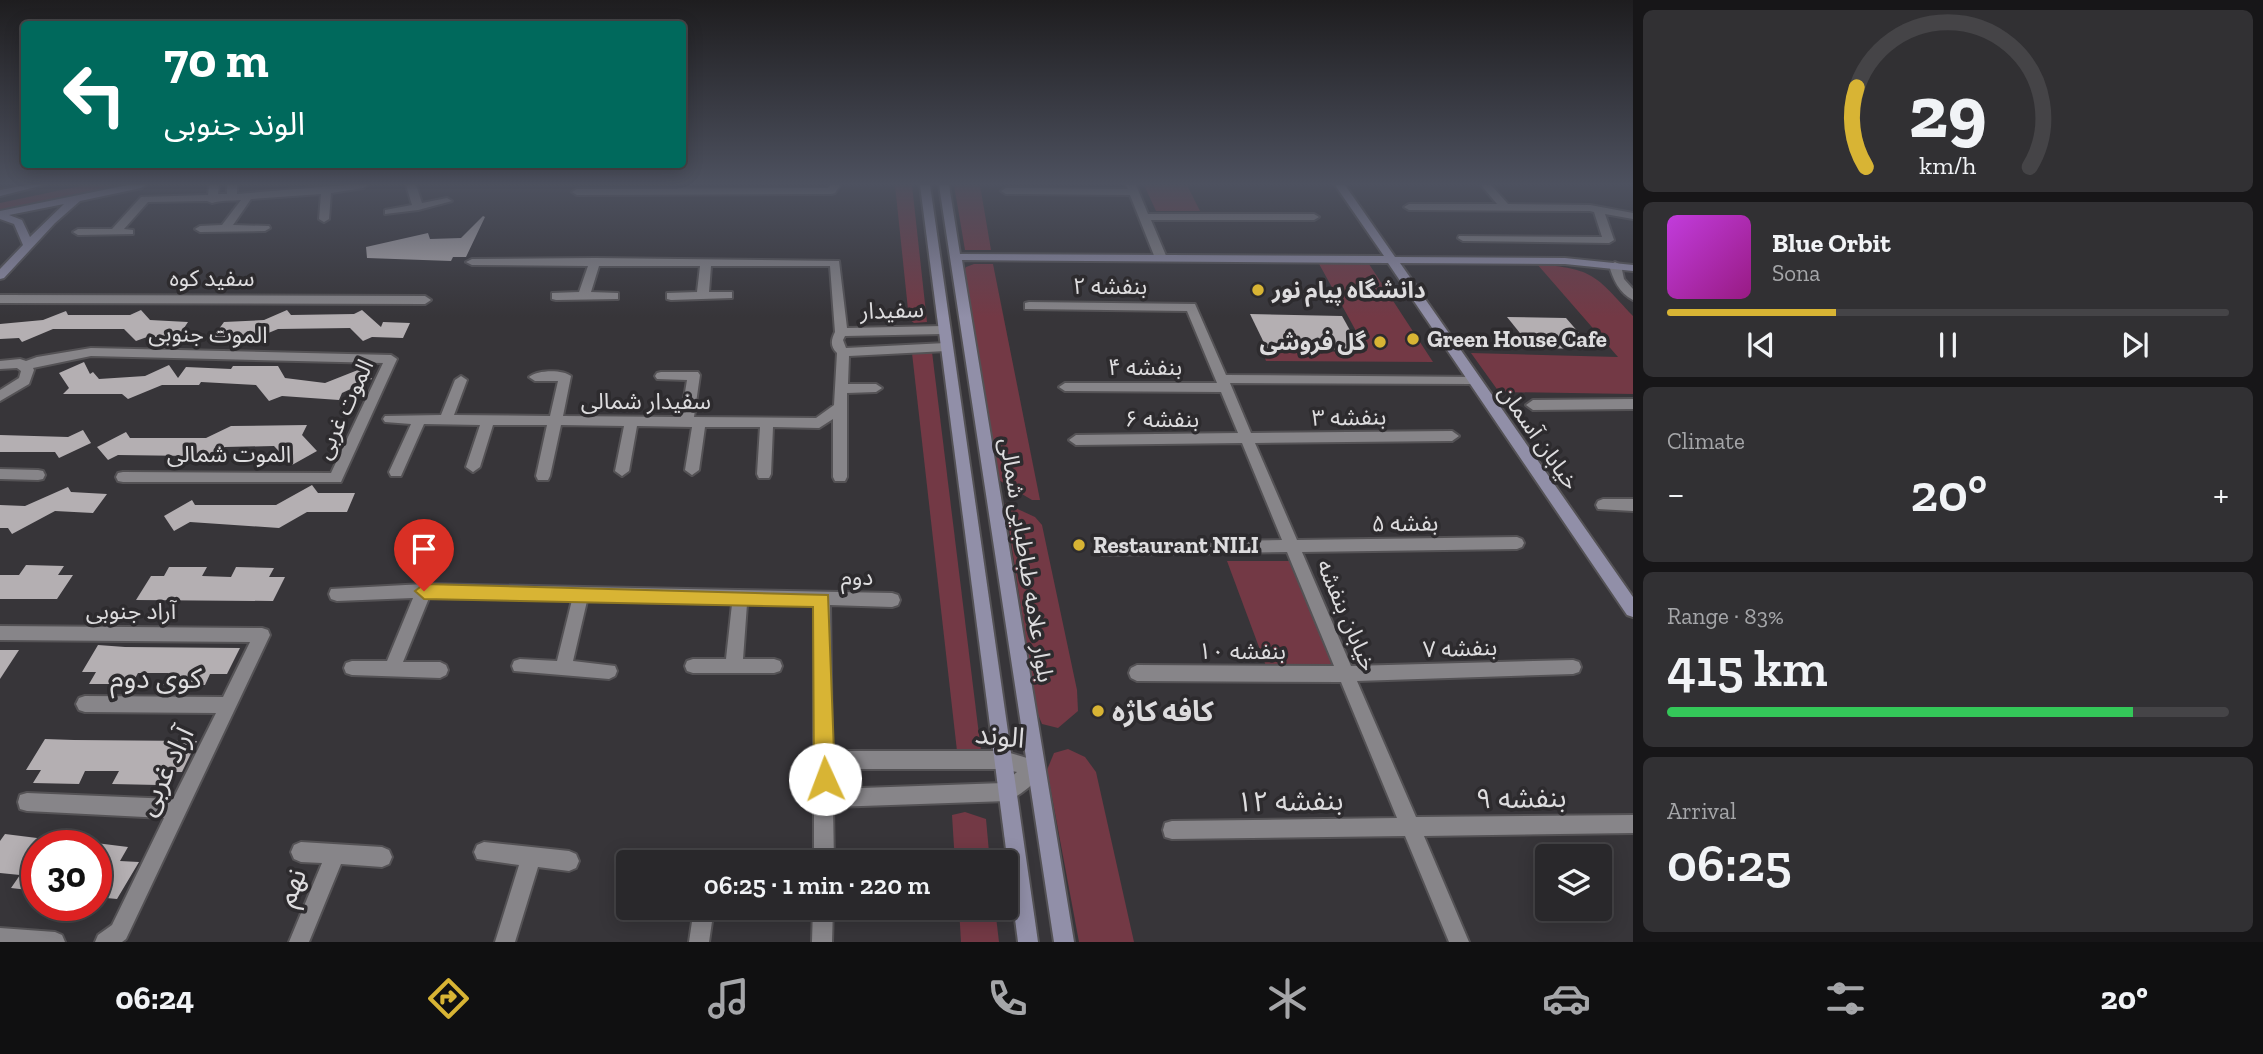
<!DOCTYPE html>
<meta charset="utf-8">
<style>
body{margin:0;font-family:"Zilla Slab","Noto Sans Arabic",serif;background:#313033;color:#f1f3f6;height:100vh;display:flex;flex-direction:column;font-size:26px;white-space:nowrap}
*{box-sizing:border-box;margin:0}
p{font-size:23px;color:#a5a6a9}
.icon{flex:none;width:38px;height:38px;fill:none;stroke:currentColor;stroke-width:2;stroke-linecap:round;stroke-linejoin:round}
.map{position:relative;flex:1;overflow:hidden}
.sheet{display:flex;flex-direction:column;gap:10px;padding:10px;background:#171618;width:630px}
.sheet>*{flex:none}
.hud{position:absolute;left:21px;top:21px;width:665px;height:147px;border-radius:7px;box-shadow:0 4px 18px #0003,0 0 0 2px #454447;background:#00695c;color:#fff;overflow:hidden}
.fabs{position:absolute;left:1535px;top:844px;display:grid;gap:14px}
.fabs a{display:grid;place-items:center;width:77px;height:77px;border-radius:7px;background:#29282b;box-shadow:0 4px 18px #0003,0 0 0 2px #454447;font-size:35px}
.speed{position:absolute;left:21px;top:830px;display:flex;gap:14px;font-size:35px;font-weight:700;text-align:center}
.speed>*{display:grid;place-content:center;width:91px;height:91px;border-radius:50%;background:#29282b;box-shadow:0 4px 18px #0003,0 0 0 2px #454447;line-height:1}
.speed .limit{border:10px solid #d22;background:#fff;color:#111}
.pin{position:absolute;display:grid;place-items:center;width:60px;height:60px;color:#fff;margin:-72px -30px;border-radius:50% 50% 50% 0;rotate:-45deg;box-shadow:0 0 7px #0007}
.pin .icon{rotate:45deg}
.me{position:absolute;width:77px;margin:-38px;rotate:358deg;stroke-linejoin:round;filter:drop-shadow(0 0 5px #0008)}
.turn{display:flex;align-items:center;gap:24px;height:147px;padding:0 28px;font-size:32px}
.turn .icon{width:91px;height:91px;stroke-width:2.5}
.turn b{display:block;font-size:49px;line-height:60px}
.big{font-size:52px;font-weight:600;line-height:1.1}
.sheet .card{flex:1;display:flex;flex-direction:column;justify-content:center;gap:10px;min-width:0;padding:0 24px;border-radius:10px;background:#313033}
.sheet .dial{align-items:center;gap:0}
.dial svg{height:182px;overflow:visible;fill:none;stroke:#454447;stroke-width:7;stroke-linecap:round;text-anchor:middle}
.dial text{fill:#f1f3f6;stroke:none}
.song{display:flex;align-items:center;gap:21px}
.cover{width:84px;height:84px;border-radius:10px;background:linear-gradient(135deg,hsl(290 70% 55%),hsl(310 70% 35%))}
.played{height:7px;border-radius:4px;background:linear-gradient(90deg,#d8b434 30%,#454447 30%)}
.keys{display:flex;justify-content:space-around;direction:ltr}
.heat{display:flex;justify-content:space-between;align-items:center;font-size:38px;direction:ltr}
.charge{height:10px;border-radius:5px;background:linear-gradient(90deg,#34c759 83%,#454447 0)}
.trip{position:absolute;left:616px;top:850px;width:402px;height:70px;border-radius:7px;background:#29282b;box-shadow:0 4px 18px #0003,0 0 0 2px #454447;font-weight:600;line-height:70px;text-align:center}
.dock{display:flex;height:112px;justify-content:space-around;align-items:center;background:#101011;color:#a5a6a9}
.dock .icon{width:49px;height:49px}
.dock .current{color:#d8b434}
.dock b{font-size:32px;color:#f1f3f6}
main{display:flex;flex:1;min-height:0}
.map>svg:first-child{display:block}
.green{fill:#733945}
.building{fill:#b4afb2}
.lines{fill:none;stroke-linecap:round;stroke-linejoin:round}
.street-casing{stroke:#545255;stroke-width:4}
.secondary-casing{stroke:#545255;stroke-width:4}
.street{fill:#878589;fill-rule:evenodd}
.secondary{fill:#918fa8;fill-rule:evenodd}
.route{fill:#d8b434;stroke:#8c7522;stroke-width:2}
.poi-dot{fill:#d8b434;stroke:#2d2b2e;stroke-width:2.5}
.labels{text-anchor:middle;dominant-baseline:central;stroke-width:7;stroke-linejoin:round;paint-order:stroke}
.street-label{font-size:23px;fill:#dddcde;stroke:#2d2b2e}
.poi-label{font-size:23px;font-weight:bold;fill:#dddcde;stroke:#2d2b2e;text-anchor:start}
.near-street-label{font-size:28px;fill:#dddcde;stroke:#2d2b2e}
.near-poi-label{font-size:28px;font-weight:bold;fill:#dddcde;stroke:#2d2b2e;text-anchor:start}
</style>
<main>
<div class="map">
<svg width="1633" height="942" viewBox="0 0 1633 942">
<rect width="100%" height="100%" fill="#373539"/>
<g class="green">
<path d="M85 185H120L0 210V203Z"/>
<path d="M895 185H912L927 322 914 323 909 319Z"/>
<path d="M954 185H980L991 250H965Z"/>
<path d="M1144 185H1187L1200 211H1156Z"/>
<path d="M1318 262 1369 264 1433 362 1266 361 1263 353 1367 351Z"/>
<path d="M974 264H993L1040 500H1032L997 479 963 272 966 267Z"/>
<path d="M1537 264C1594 269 1595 275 1633 316V394L1499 392 1471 353 1618 357Z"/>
<path d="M932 352 981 751H957L912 353Z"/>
<path d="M1005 503 1035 517 1042 525 1077 690 1078 711 1058 728 1042 724 1037 712Z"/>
<path d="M1227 561H1289L1334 665 1266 666Z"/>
<path d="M1068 749 1085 757 1096 772 1134 942H1079L1047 770 1054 753Z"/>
<path d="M965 812 986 819 990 863H955L952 815Z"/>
<path d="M959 908H995L999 942H961Z"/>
</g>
<g class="building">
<path d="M483 216 485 217 466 257H453L451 261 367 258 366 247 428 233 430 239 461 238Z"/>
<path d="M141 310 150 320 188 322 178 337H147L136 341 124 329H53L22 342 19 338 0 339V324L43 320 66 311 68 315H130Z"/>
<path d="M287 310 291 315 354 314 362 310 381 327 383 322 410 323 403 338 372 337 363 341 350 328 278 329 249 341 245 337H213L224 322 264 320Z"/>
<path d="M1250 314 1342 316 1361 350 1267 349Z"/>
<path d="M1507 317 1566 318 1593 349 1532 348Z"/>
<path d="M84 362 90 374 93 372 99 379 145 376 169 365 178 378 186 367 231 369 233 366H278L285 378 325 383 363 368 372 379 342 393 339 400 282 396 269 401 256 385 201 382 199 385H162L128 399 122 394H63L69 388 59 373Z"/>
<path d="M307 425 302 435 317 451 292 465 274 446 225 447 194 462 190 456 118 455 108 460 97 447 126 432 130 438H206L231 426Z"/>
<path d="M83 430 91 443 59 458 55 452H0V435L68 437Z"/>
<path d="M312 485 318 493H355L347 512H307L279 528 190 522 174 531 164 516 192 500 195 505H276Z"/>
<path d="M68 487 71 492 107 494 93 513 55 511 12 534 8 528H0V505L25 506Z"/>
<path d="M26 565 64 566 58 575H73L57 599H0V575H19Z"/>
<path d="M169 567H207L202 576 231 577 236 567 274 568 269 577H285L273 601 136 600 151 576H164Z"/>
<path d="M98 645 125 647 240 648 227 674H210L205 685H163L169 673H138L132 684H89L96 672H82Z"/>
<path d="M0 650H19L0 679Z"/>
<path d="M45 739 74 740 197 741 182 772H164L158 785 112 784 119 771H85L79 784 33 783 41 770H26Z"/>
<path d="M5 834 37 838V891L11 888 20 875 0 873V841Z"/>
<path d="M96 843 128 847 120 861 139 862 117 899 96 897Z"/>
</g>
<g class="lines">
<g class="street-casing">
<g id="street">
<path d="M209 185H219L218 194H227V185H237V194L346 185H368L363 188 331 193 329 219 324 222 319 219 321 194 251 199 233 225 269 226 270 228 265 231 200 232 195 229 200 226 222 225 241 200C231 201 222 200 212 203L207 201 148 202 124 229 133 230V234L78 235 73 232 78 229H112L141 197 208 195Z"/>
<path d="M406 185H416L422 203 447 198 452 201 418 210 385 214V210L412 205Z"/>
<path d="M830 185H840L835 193 831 194 577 195 572 192 577 189 828 188Z"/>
<path d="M1126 185H1136L1148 214H1314L1319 217 1314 220H1151L1167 258 1161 261 1155 258 1130 195 1006 194 1001 191 1006 188 1128 189Z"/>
<path d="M1481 185H1491L1508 204 1590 205 1633 213V219L1605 214 1614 240 1609 243 1463 241 1458 238 1459 236 1602 237 1594 212 1590 211 1409 210 1404 207 1409 204H1497Z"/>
<path d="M595 258 839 261 847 328 943 326 949 330 943 334 845 336 843 340 846 348 946 343 952 347 946 351 849 356 848 384H876L882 388 876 392 847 393V477L845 481H835L833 477V419L819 428 773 427 771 474 769 478H759L757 474 760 427H705L699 470 692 475 685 470 692 427 637 426 629 471 622 476 615 471 624 426 561 425 550 476 548 480H538L536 476 547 425H493L480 467 473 472 466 467 480 425 424 424 401 476H391L389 472 411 424 385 422 383 419 385 416 441 415 455 380 461 376 467 380 454 415 550 416 558 381H535L529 377C537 370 562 369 571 376L563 416 681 417 687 380 657 379 655 376 657 373 661 372H698L700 375 694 417 816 418 834 405 837 353C830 346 831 340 835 332L830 266H711L709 292H732V298L671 300 667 299V293L697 292 700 266H599L591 292 618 293V299L556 300 552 299V293L579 292 588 266 472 265 466 262 472 259Z"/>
<path d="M1615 262 1621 265 1624 279 1633 289V300C1619 293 1613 279 1609 265Z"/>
<path d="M0 295 425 296 431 300 425 304 0 303Z"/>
<path d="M1029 302 1195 304 1226 375 1479 377 1480 380 1479 383 1474 384 1230 383 1251 433 1452 431 1459 436 1452 441 1255 443 1297 540 1517 537 1522 539 1524 543 1522 547 1517 549 1302 552 1351 666 1573 660 1579 662 1581 667 1579 672 1573 674 1357 681 1416 817 1633 815V833L1424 836 1469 942H1449L1405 836 1172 839 1165 837 1163 830 1165 823 1172 821 1397 818 1341 682 1137 681 1131 678 1129 673 1131 668 1137 665 1334 666 1287 552 1102 555 1097 553 1094 549 1097 545 1102 543 1282 540 1242 443 1076 445 1069 440 1076 435 1238 433 1221 392 1065 391 1059 387 1065 383H1217L1187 311 1025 309V303Z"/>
<path d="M91 348 391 355 397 359 341 482H123L118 481 116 477 118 473 123 472 331 473 383 363 91 356 33 368 34 370 29 384 0 401V390L19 378 21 371 17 368 0 369V361L20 359 26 361 37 357Z"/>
<path d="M1633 399V409L1533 410 1526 405 1533 400Z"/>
<path d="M0 469 38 470 43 471 45 475 43 479 38 480 0 479Z"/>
<path d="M1603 499H1633V511L1598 509 1596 505 1598 501Z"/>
<path d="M424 584 892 593 898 595 900 600 898 605 892 607 830 605 832 751H1003L1041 762 1044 768C1039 781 1020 796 1007 801L833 807 834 863H814V605L747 604 743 659H774L780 661 782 666 780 671 774 673H693L687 671 685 666 687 661 693 659H726L732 604 587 601 573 661 615 666 617 671 615 676 609 679 514 671 512 666 514 661 520 659 557 661 572 600 429 598 403 662H440L446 665 448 670 446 675 440 678 352 675 346 673 344 668 346 663 352 661H387L413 598 337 601 331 599 329 594 331 589ZM832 769H1003L1017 772 1004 783 833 789Z"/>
<path d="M0 626 262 628 268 630 270 635 126 939 122 942H95L98 935 112 925 164 818 27 811 20 809 18 802 20 795 27 793 173 799 216 713 85 712 79 710 76 704 79 698 85 696 223 697 250 642 0 640Z"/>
<path d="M301 842 382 847 389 850 392 857 389 864 382 867 341 864 309 942H289L322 863 301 862 294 859 291 852 294 845Z"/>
<path d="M484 842 569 851 576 854 579 861 576 868 569 871 538 867 515 942H495L519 865 477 859 474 852 477 845Z"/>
<path d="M694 908H714L709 942H689Z"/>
<path d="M813 908H833L832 942H812Z"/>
<path d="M0 928 55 932 62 935 65 942H0Z"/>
</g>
</g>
<g class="secondary-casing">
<g id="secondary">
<path d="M26 185H44L0 196V190Z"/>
<path d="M128 185H146L141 188 80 201 55 223 4 278 0 279V269L23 245 14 224 0 219V211ZM64 204 30 237 22 220 9 215Z"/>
<path d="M920 185H930L1038 942H1018Z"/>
<path d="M939 185H949L960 254 1384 256 1335 185H1345L1395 257 1565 258 1633 265V271L1565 264 1400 263 1633 597V617L1627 615 1388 263 962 260 1074 942H1054Z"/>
</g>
</g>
<use href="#street" class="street"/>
<use href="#secondary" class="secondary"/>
</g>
<linearGradient id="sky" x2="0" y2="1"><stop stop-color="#1e1d1f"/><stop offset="0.58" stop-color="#4d515f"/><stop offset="1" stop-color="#4d515f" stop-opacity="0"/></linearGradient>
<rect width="1633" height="317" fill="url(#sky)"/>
<path class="route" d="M424 584 828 595 835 779 832 786 825 789 817 786 814 779 813 607 424 599 415 591Z"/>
<g class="poi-dot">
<circle cx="1258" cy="290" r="7"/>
<circle cx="1413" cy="339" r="7"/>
<circle cx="1380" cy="342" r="7"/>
<circle cx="1079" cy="545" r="7"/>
<circle cx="1098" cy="711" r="7"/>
</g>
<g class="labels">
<g class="street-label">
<text x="212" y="278">سفید کوه</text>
<text x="1110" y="286">بنفشه ۲</text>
<text transform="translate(892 310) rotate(-2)">سفیدار</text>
<text transform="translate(208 334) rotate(1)">الموت جنوبی</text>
<text x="1145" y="367">بنفشه ۴</text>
<text x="646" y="401">سفیدار شمالی</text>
<text transform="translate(344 409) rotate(-65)">الموت غربی</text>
<text transform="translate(1349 417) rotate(-1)">بنفشه ۳</text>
<text x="1162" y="419">بنفشه ۶</text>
<text transform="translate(1539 437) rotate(55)">خیابان آسمان</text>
<text x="229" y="454">الموت شمالی</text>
<text transform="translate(1405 523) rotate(-1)">بفشه ۵</text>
<text transform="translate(1027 560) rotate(81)">بلوار علامه طباطبایی شمالی</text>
<text x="857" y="577">دوم</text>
<text x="131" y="611">آراد جنوبی</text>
<text transform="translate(1347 615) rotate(67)">خیابان بنفشه</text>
<text transform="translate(1460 648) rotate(-2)">بنفشه ۷</text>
<text x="1242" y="651">بنفشه ۱۰</text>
</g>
<g class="poi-label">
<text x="1272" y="290">دانشگاه پیام نور</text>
<text x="1427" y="339">Green House Cafe</text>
<text x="1366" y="342" text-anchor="end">گل فروشی</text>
<text x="1093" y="545">Restaurant NILI</text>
</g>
<g class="near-street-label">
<text x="156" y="678">کوی دوم</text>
<text transform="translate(1000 736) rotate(6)">الوند</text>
<text transform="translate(165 771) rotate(-64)">آراد غربی</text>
<text transform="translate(1521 798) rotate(-1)">بنفشه ۹</text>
<text transform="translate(1290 801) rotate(-1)">بنفشه ۱۲</text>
<text transform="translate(291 887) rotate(-68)">نهم</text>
</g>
<g class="near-poi-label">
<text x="1112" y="711">کافه کاژه</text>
</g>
</g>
</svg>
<div class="fabs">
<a><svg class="icon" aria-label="layers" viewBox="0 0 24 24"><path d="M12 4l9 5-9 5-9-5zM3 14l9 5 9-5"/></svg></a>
</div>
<div class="speed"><div class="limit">30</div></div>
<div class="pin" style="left:424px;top:591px;background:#d93025"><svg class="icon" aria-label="arrive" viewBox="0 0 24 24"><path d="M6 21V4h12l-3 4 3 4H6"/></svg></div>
<svg class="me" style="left:825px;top:779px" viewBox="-20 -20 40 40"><circle r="19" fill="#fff"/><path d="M0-13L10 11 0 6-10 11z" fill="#d8b434"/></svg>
<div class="trip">06:25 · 1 min · 220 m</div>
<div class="hud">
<div class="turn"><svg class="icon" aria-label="left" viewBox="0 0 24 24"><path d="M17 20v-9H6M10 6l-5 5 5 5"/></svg><div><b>70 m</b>الوند جنوبی</div></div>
</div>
</div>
<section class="sheet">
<div class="card dial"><svg viewBox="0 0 100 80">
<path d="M14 69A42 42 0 1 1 86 69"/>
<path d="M14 69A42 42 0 0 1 10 34" stroke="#d8b434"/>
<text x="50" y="56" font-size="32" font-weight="700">29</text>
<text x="50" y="72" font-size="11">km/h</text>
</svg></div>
<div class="card">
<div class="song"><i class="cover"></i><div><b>Blue Orbit</b><p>Sona</p></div></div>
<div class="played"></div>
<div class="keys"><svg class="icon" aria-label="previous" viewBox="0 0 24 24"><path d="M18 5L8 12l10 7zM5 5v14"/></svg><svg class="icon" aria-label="pause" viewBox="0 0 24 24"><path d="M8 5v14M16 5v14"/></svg><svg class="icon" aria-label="next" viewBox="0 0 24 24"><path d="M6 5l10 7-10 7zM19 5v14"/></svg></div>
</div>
<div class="card"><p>Climate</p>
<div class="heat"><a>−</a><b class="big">20°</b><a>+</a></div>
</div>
<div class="card"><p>Range · 83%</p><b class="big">415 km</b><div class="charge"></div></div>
<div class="card"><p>Arrival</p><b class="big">06:25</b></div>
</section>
</main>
<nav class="dock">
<b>06:24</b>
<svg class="icon current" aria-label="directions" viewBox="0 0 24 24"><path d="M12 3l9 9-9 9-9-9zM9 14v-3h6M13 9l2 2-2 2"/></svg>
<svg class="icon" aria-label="music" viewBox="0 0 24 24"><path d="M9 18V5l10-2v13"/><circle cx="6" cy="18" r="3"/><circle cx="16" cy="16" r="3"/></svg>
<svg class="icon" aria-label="phone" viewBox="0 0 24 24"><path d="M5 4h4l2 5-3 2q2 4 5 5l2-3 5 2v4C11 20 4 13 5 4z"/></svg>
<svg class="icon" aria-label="climate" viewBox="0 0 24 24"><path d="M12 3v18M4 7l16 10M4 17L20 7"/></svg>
<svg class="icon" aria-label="car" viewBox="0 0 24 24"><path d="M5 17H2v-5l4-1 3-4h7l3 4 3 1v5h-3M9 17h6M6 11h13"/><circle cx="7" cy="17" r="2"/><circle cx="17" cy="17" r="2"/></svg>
<svg class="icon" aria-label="filters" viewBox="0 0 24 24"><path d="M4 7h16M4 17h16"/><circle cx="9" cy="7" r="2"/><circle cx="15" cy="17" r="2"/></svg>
<b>20°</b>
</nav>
